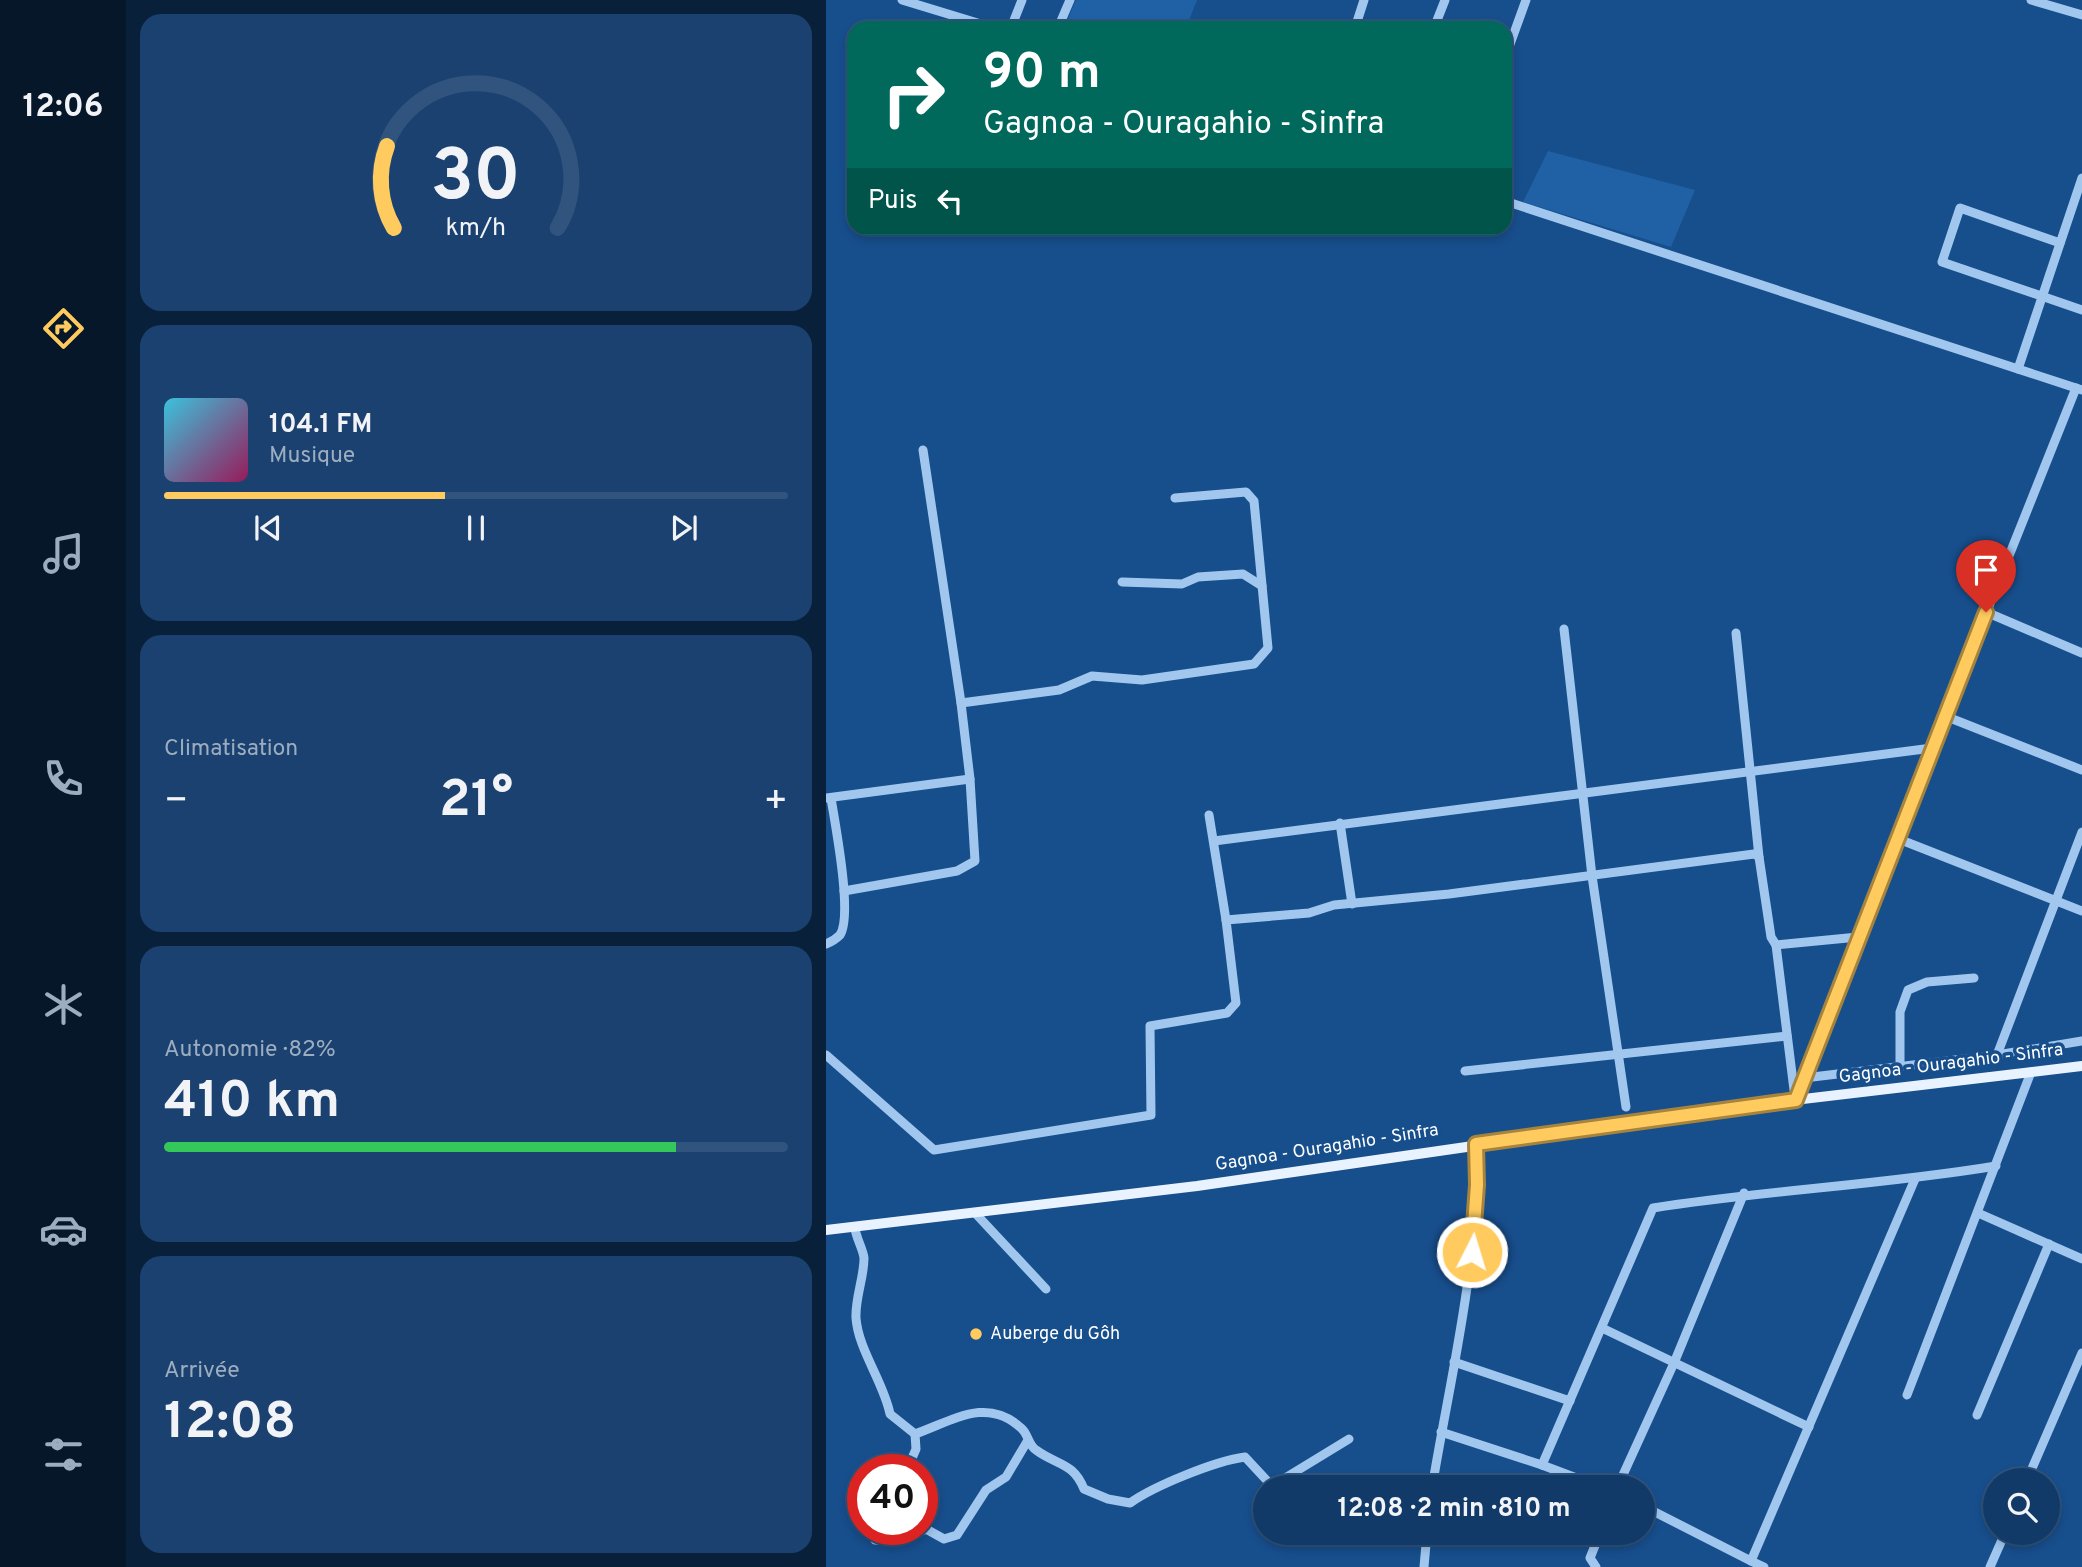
<!DOCTYPE html>
<html lang="fr">
<meta charset="utf-8">
<style>
body{margin:0;font-family:Overpass,sans-serif;background:#1a416f;color:#f1f3f6;height:100vh;display:flex;flex-direction:column;font-size:26px;white-space:nowrap}
*{box-sizing:border-box;margin:0}
p{font-size:23px;color:#9cadc0}
.icon{flex:none;width:38px;height:38px;fill:none;stroke:currentColor;stroke-width:2;stroke-linecap:round;stroke-linejoin:round}
.map{position:relative;flex:1;overflow:hidden}
.sheet{display:flex;flex-direction:column;gap:14px;padding:14px;background:#09203a;width:700px}
.sheet>*{flex:none}
.top-card{position:absolute;left:21px;top:21px;width:665px;height:214px;border-radius:21px;box-shadow:0 4px 10px #0003,0 0 0 2px #30547d;background:#00695c;color:#fff;overflow:hidden}
.fabs{position:absolute;left:1157px;top:1468px;display:grid;gap:14px}
.fabs a{display:grid;place-items:center;width:77px;height:77px;border-radius:50%;background:#113a69;box-shadow:0 4px 10px #0003,0 0 0 2px #30547d;font-size:35px}
.speed{position:absolute;left:21px;top:1454px;display:flex;gap:14px;font-size:35px;font-weight:700;text-align:center}
.speed>*{display:grid;place-content:center;width:91px;height:91px;border-radius:50%;background:#113a69;box-shadow:0 4px 10px #0003,0 0 0 2px #30547d;line-height:1}
.speed .limit{border:10px solid #d22;background:#fff;color:#111}
.pin{position:absolute;display:grid;place-items:center;width:60px;height:60px;color:#fff;margin:-72px -30px;border-radius:50% 50% 50% 0;rotate:-45deg;box-shadow:0 0 7px #0007}
.pin .icon{rotate:45deg}
.me{position:absolute;width:77px;margin:-38px;rotate:5deg;stroke-linejoin:round;filter:drop-shadow(0 0 5px #0008)}
.turn{display:flex;align-items:center;gap:24px;height:147px;padding:0 21px;font-size:32px}
.turn .icon{width:91px;height:91px;stroke-width:2.5}
.turn b{display:block;font-size:49px;line-height:60px}
.then{display:flex;align-items:center;height:66px;padding:0 21px;background:#0003;gap:14px;font-size:26px}
.big{font-size:52px;font-weight:700;line-height:1.1}
.sheet .widget{flex:1;display:flex;flex-direction:column;justify-content:center;gap:10px;min-width:0;padding:0 24px;border-radius:21px;background:#1a416f}
.sheet .dial{align-items:center;gap:0}
.dial svg{height:182px;overflow:visible;fill:none;stroke:#30547d;stroke-width:7;stroke-linecap:round;text-anchor:middle}
.dial text{fill:#f1f3f6;stroke:none}
.song{display:flex;align-items:center;gap:21px}
.cover{width:84px;height:84px;border-radius:10px;background:linear-gradient(135deg,hsl(190 70% 55%),hsl(330 70% 35%))}
.played{height:7px;border-radius:4px;background:linear-gradient(90deg,#ffcb5f 45%,#30547d 45%)}
.keys{display:flex;justify-content:space-around;direction:ltr}
.heat{display:flex;justify-content:space-between;align-items:center;font-size:38px;direction:ltr}
.charge{height:10px;border-radius:5px;background:linear-gradient(90deg,#34c759 82%,#30547d 0)}
.trip{position:absolute;left:427px;top:1475px;width:402px;height:70px;border-radius:35px;background:#113a69;box-shadow:0 4px 10px #0003,0 0 0 2px #30547d;font-weight:700;line-height:70px;text-align:center}
main{display:flex;flex:1;min-height:0}
.tabs{display:flex;flex-direction:column;width:126px;justify-content:space-around;align-items:center;background:#07172a;color:#9cadc0}
.tabs .icon{width:49px;height:49px}
.tabs .on{color:#ffcb5f}
.tabs b{font-size:32px;color:#f1f3f6}
.map>svg:first-child{display:block}
.green{fill:#2061a5}
.lines{fill:none;stroke-linecap:round;stroke-linejoin:round}
.minor{stroke:#a1c7ef;stroke-width:9}
.major{stroke:#e9f2ff;stroke-width:10}
.route-casing{stroke:#a6843e;stroke-width:18}
.route{stroke:#ffcb5f;stroke-width:12}
.poi-dot{fill:#ffcb5f;stroke:#174e8c;stroke-width:2.5}
.labels{text-anchor:middle;dominant-baseline:central;stroke-width:7;stroke-linejoin:round;paint-order:stroke}
.street-label{font-size:18px;fill:#fff;stroke:#174e8c}
.poi-label{font-size:18px;fill:#fff;stroke:#174e8c;text-anchor:start}
</style>
<main>
<nav class="tabs">
<b>12:06</b>
<svg class="icon on" aria-label="directions" viewBox="0 0 24 24"><path d="M12 3l9 9-9 9-9-9zM9 14v-3h6M13 9l2 2-2 2"/></svg>
<svg class="icon" aria-label="music" viewBox="0 0 24 24"><path d="M9 18V5l10-2v13"/><circle cx="6" cy="18" r="3"/><circle cx="16" cy="16" r="3"/></svg>
<svg class="icon" aria-label="phone" viewBox="0 0 24 24"><path d="M5 4h4l2 5-3 2q2 4 5 5l2-3 5 2v4C11 20 4 13 5 4z"/></svg>
<svg class="icon" aria-label="climate" viewBox="0 0 24 24"><path d="M12 3v18M4 7l16 10M4 17L20 7"/></svg>
<svg class="icon" aria-label="car" viewBox="0 0 24 24"><path d="M5 17H2v-5l4-1 3-4h7l3 4 3 1v5h-3M9 17h6M6 11h13"/><circle cx="7" cy="17" r="2"/><circle cx="17" cy="17" r="2"/></svg>
<svg class="icon" aria-label="filters" viewBox="0 0 24 24"><path d="M4 7h16M4 17h16"/><circle cx="9" cy="7" r="2"/><circle cx="15" cy="17" r="2"/></svg>
</nav>
<section class="sheet">
<div class="widget dial"><svg viewBox="0 0 100 80">
<path d="M14 69A42 42 0 1 1 86 69"/>
<path d="M14 69A42 42 0 0 1 11 33" stroke="#ffcb5f"/>
<text x="50" y="56" font-size="32" font-weight="700">30</text>
<text x="50" y="72" font-size="11">km/h</text>
</svg></div>
<div class="widget">
<div class="song"><i class="cover"></i><div><b>104.1 FM</b><p>Musique</p></div></div>
<div class="played"></div>
<div class="keys"><svg class="icon" aria-label="previous" viewBox="0 0 24 24"><path d="M18 5L8 12l10 7zM5 5v14"/></svg><svg class="icon" aria-label="pause" viewBox="0 0 24 24"><path d="M8 5v14M16 5v14"/></svg><svg class="icon" aria-label="next" viewBox="0 0 24 24"><path d="M6 5l10 7-10 7zM19 5v14"/></svg></div>
</div>
<div class="widget"><p>Climatisation</p>
<div class="heat"><a>−</a><b class="big">21°</b><a>+</a></div>
</div>
<div class="widget"><p>Autonomie · 82%</p><b class="big">410 km</b><div class="charge"></div></div>
<div class="widget"><p>Arrivée</p><b class="big">12:08</b></div>
</section>
<div class="map">
<svg width="1256" height="1567" viewBox="0 0 1256 1567">
<rect width="100%" height="100%" fill="#174e8c"/>
<g class="green">
<path d="M250 0H371L360 28H238Z"/>
<path d="M722 151 869 190 845 247 697 202Z"/>
</g>
<g class="lines">
<g class="minor">
<path d="M76 0 168 28"/>
<path d="M1205 0 1256 15"/>
<path d="M185 28 196 0"/>
<path d="M232 28 244 0"/>
<path d="M529 28 538 0"/>
<path d="M608 28 619 0"/>
<path d="M679 58 700 0"/>
<path d="M679 201 1256 390"/>
<path d="M1234 243 1134 208 1116 262 1256 310"/>
<path d="M1192 369 1256 178"/>
<path d="M97 450 135 703"/>
<path d="M296 582 356 584 372 577 417 574 436 586"/>
<path d="M1160 612 1256 653"/>
<path d="M738 629 766 876 800 1107"/>
<path d="M910 633 933 857"/>
<path d="M1119 716 1256 770"/>
<path d="M0 798 144 779"/>
<path d="M383 815 400 920"/>
<path d="M514 823 526 904"/>
<path d="M1070 838 1256 911"/>
<path d="M388 841 1106 748"/>
<path d="M18 891 131 871 149 861 144 779 135 703 233 690 266 676 316 680 428 664 442 648 428 501 420 492 349 498"/>
<path d="M0 944C5 942 10 939 14 935 27 915 9 824 5 798"/>
<path d="M950 945 969 1098"/>
<path d="M0 1055 108 1150 325 1115 324 1026 401 1013 410 1003 400 920 483 913 508 905 623 894 928 854 933 857 945 937 950 945 1032 937"/>
<path d="M1171 1055 1256 832"/>
<path d="M1074 1066V1012L1082 990 1101 982 1148 978"/>
<path d="M639 1071 961 1036"/>
<path d="M978 1078 1171 1055 1256 1041"/>
<path d="M970 1100 1056 874 1250 388"/>
<path d="M1152 1213 1256 1259"/>
<path d="M150 1214 220 1289"/>
<path d="M29 1228C30 1238 37 1249 38 1258 38 1278 29 1298 30 1318 32 1349 58 1383 64 1414L89 1434C126 1421 161 1396 195 1428 202 1433 202 1445 210 1450 232 1466 247 1462 258 1489L282 1499 304 1503C328 1486 389 1461 419 1457L446 1486 523 1439"/>
<path d="M776 1328 983 1427"/>
<path d="M628 1362 744 1401"/>
<path d="M1081 1395 1205 1072"/>
<path d="M1151 1415 1223 1244"/>
<path d="M615 1432 716 1465"/>
<path d="M81 1470 90 1449 89 1434"/>
<path d="M1201 1480 1256 1353"/>
<path d="M606 1488C625 1373 654 1261 650 1144"/>
<path d="M777 1488 716 1465 827 1208C941 1190 1056 1185 1170 1166"/>
<path d="M791 1488 848 1363 918 1193"/>
<path d="M817 1506 925 1561 1089 1179"/>
<path d="M46 1530 49 1540 71 1541 100 1529 118 1539 131 1535 160 1490 180 1477 202 1440"/>
<path d="M925 1561 938 1567"/>
<path d="M598 1567 601 1533"/>
<path d="M770 1567 764 1558 774 1533"/>
<path d="M1164 1567 1179 1533"/>
</g>
<path class="major" d="M0 1230 371 1186 944 1103 1256 1066"/>
</g>
<g class="lines">
<g class="route-casing">
<path id="route" d="M646 1252 651 1185 650 1144 970 1100 1160 612"/>
</g>
<use href="#route" class="route"/>
</g>
<circle class="poi-dot" cx="150" cy="1334" r="7"/>
<g class="labels">
<g class="street-label">
<text transform="translate(1125 1064) rotate(-7)">Gagnoa - Ouragahio - Sinfra</text>
<text transform="translate(501 1148) rotate(-9)">Gagnoa - Ouragahio - Sinfra</text>
</g>
<g class="poi-label">
<text x="164" y="1334">Auberge du Gôh</text>
</g>
</g>
</svg>
<div class="fabs">
<a><svg class="icon" aria-label="search" viewBox="0 0 24 24"><circle cx="10" cy="10" r="6"/><path d="M15 15l6 6"/></svg></a>
</div>
<div class="speed"><div class="limit">40</div></div>
<div class="pin" style="left:1160px;top:612px;background:#d93025"><svg class="icon" aria-label="arrive" viewBox="0 0 24 24"><path d="M6 21V4h12l-3 4 3 4H6"/></svg></div>
<svg class="me" style="left:646px;top:1252px" viewBox="-20 -20 40 40"><circle r="17" fill="#ffcb5f" stroke="#fff" stroke-width="3"/><path d="M0-11L8 9 0 5-8 9z" fill="#fff"/></svg>
<div class="trip">12:08 · 2 min · 810 m</div>
<div class="top-card">
<div class="turn"><svg class="icon" aria-label="right" viewBox="0 0 24 24"><path d="M7 20v-9h11M14 6l5 5-5 5"/></svg><div><b>90 m</b>Gagnoa - Ouragahio - Sinfra</div></div>
<div class="then">Puis<svg class="icon" aria-label="left" viewBox="0 0 24 24"><path d="M17 20v-9H6M10 6l-5 5 5 5"/></svg></div>
</div>
</div>
</main>
